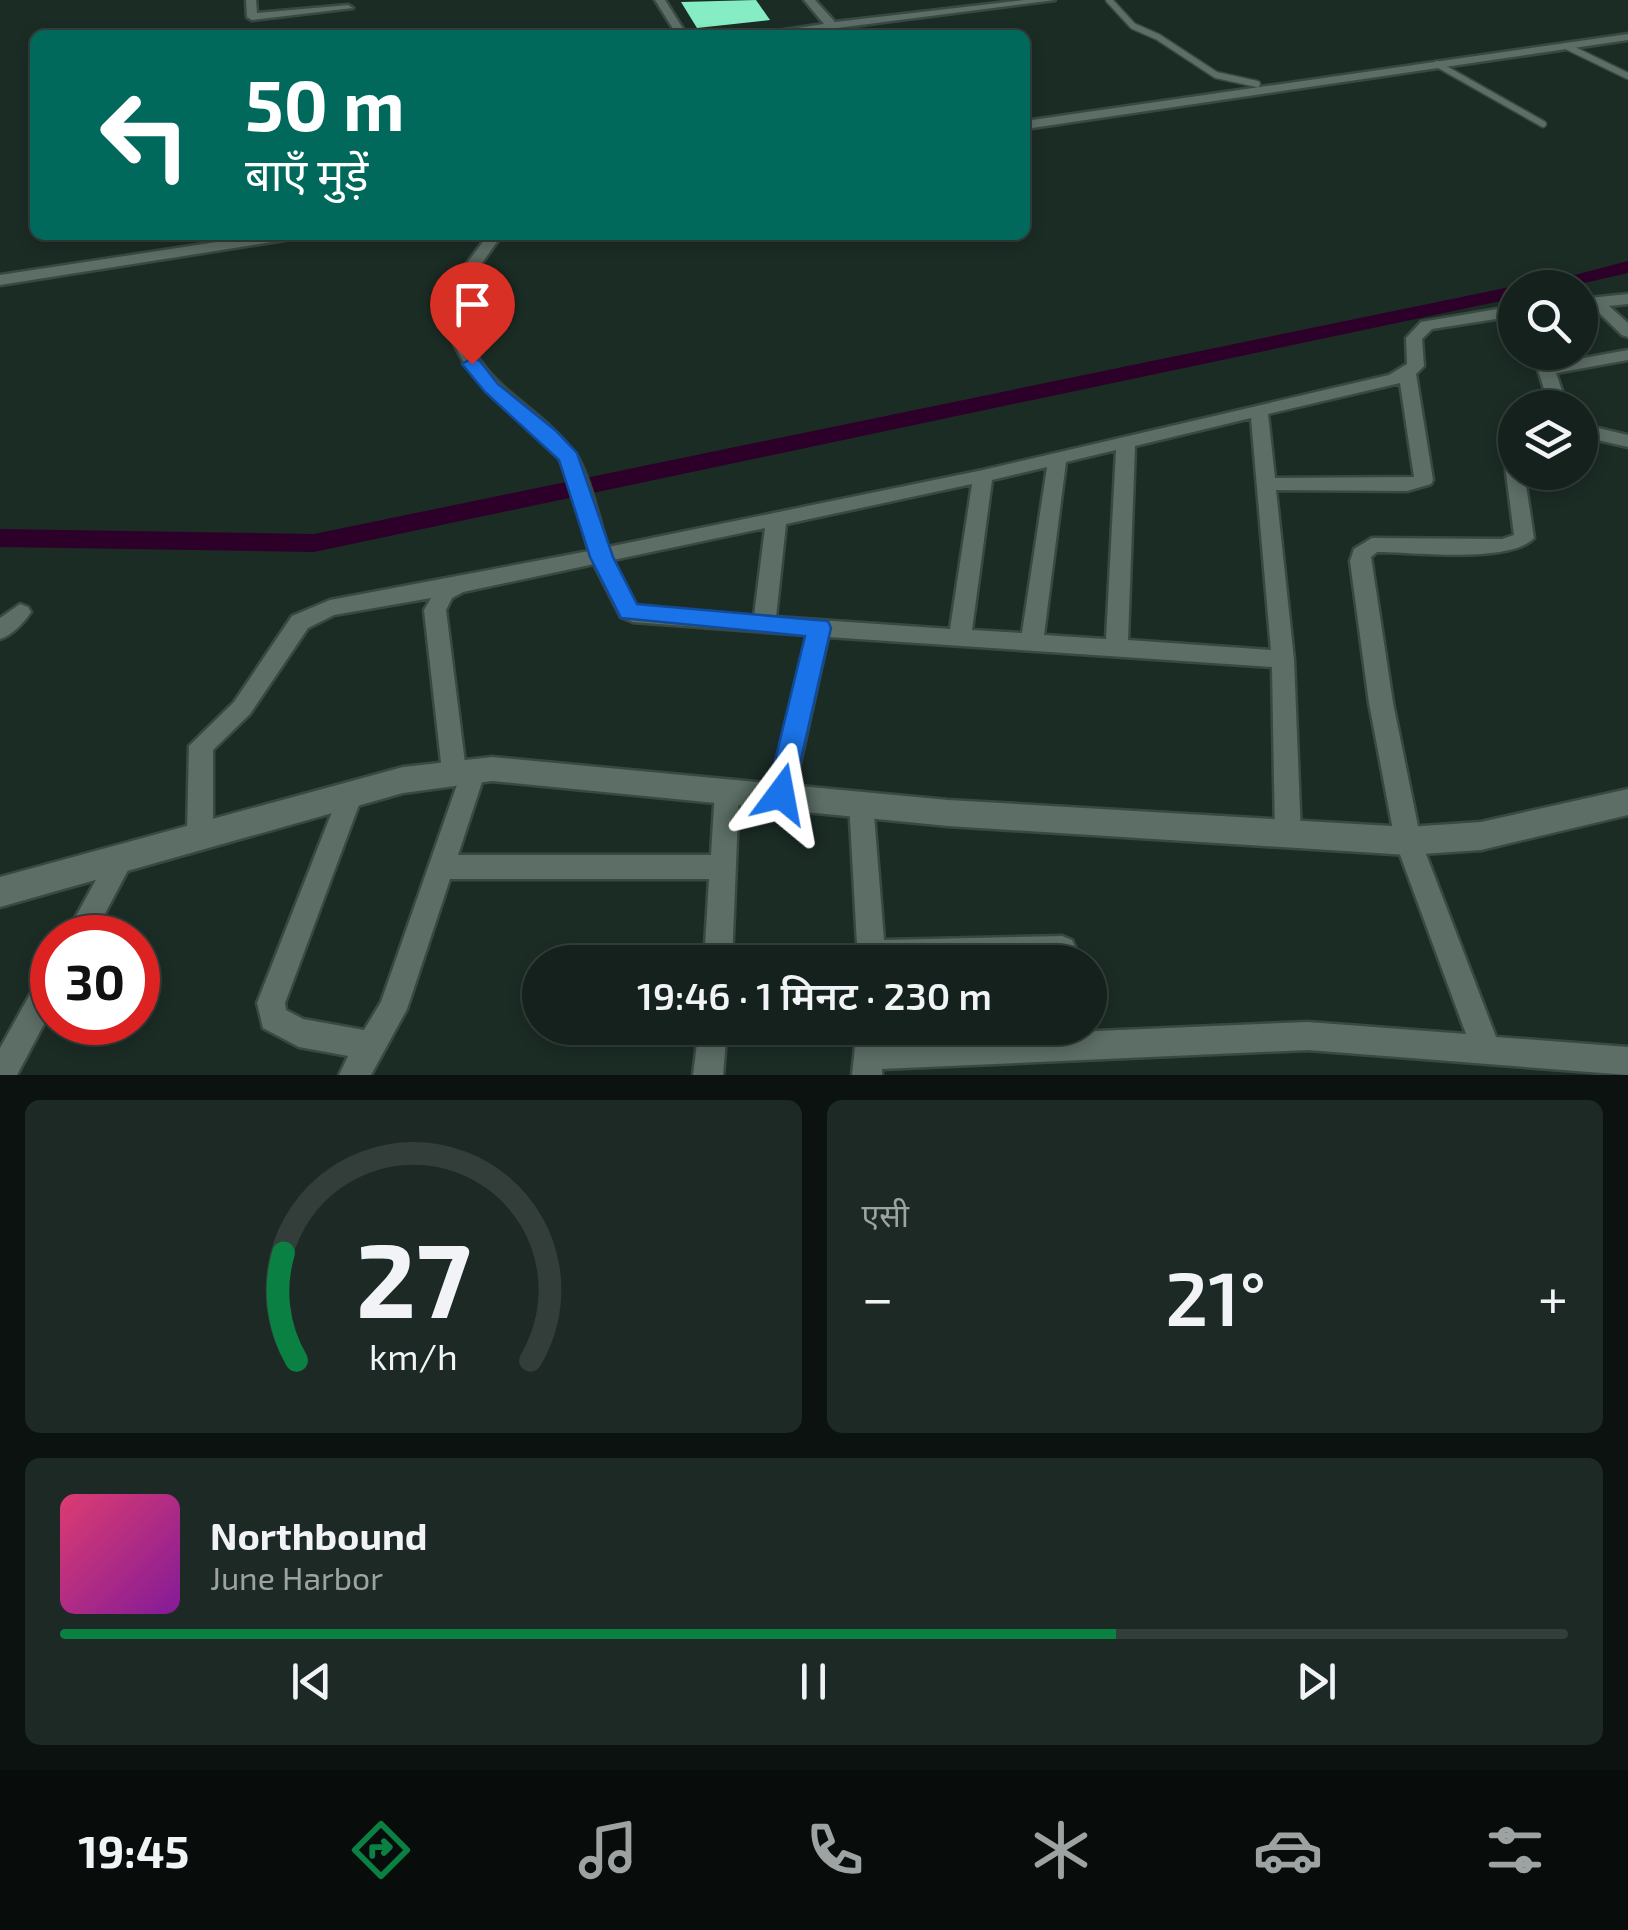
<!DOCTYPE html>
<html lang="hi">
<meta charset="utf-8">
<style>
body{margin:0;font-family:"Exo 2","Noto Sans Devanagari",sans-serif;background:#1d2925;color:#f1f3f6;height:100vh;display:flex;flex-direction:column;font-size:38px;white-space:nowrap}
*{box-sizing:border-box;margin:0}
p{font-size:32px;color:#9da3a3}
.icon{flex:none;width:55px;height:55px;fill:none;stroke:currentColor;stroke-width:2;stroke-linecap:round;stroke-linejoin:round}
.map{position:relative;height:1075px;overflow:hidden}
.side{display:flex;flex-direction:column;gap:25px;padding:25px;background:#0b120f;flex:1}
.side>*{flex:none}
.top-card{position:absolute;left:30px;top:30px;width:1000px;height:210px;border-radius:15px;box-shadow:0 5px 15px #0003,0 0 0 2px #333e3b;background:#00695c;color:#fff;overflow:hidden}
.tools{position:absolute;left:1498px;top:270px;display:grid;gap:20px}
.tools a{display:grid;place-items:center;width:100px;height:100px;border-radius:50%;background:#14211c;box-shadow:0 5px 15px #0003,0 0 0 2px #333e3b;font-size:50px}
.speed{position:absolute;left:30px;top:915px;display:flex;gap:20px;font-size:50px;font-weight:700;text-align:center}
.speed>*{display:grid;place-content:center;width:130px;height:130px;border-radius:50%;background:#14211c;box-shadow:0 5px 15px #0003,0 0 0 2px #333e3b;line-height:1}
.speed .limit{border:15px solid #d22;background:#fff;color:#111}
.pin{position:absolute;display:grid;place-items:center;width:85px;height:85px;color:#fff;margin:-102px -42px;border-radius:50% 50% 50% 0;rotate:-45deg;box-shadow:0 0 10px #0007}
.pin .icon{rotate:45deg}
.me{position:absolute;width:110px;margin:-55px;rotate:13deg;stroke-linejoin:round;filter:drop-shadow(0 0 8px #0008)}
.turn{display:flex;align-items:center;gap:35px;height:210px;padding:0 50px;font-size:45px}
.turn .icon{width:130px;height:130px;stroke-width:2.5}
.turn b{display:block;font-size:70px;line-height:85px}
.big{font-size:75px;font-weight:600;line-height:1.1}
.side .card{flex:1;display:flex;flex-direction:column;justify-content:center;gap:15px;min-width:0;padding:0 35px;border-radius:15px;background:#1d2925}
.side .dial{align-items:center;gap:0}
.dial svg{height:260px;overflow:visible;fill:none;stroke:#333e3b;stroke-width:7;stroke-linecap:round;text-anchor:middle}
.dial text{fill:#f1f3f6;stroke:none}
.song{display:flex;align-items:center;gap:30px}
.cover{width:120px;height:120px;border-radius:15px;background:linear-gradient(135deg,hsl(340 70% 55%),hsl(290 70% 35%))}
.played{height:10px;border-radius:5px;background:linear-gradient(90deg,#0b8043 70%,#333e3b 70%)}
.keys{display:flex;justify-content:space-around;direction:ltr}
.heat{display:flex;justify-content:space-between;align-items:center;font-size:55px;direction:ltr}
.side .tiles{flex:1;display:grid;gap:25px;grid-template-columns:1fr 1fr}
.card:last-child{grid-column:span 2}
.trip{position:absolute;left:522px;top:945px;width:585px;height:100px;border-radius:50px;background:#14211c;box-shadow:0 5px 15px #0003,0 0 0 2px #333e3b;font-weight:600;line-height:100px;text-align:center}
.tabs{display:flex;height:160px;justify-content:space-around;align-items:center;background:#080d0b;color:#9da3a3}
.tabs .icon{width:70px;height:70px}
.tabs .current{color:#0b8043}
.tabs b{font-size:45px;color:#f1f3f6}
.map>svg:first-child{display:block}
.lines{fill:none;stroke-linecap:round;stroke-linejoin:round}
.canal{fill:#2c0028;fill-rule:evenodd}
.building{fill:#85ecc3}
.lane-casing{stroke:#3a4842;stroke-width:9}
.street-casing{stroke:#3a4842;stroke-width:5}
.secondary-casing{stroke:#3a4842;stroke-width:5}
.lane{stroke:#5c6e66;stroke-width:6}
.street{fill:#5c6e66;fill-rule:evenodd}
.secondary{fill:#5c6e66;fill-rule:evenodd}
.route{fill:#1a73e8;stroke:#114b97;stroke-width:2.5}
</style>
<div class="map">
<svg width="1628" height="1075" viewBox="0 0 1628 1075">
<rect width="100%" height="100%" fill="#1b2c25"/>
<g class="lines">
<g class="canal">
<path d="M1628 261V273L1562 288H1525Z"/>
<path d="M1515 286 1520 288H1515V298L314 552 0 547V529L314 534Z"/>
</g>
</g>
<path class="building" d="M756 0 770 20 697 28 681 2Z"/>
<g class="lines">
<g class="lane-casing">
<g id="lane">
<path d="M1109 0 1133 26 1158 37 1216 75 1257 84"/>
<path d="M1566 46 1628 76"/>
<path d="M1437 64 1543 124"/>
</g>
</g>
<g class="street-casing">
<g id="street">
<path d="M246 0H256L257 13 348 5 353 8 252 20 247 17Z"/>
<path d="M655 0H665L687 35H677Z"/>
<path d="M804 0H815L835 22 1024 0H1055L783 35H751L824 24Z"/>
<path d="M1628 34V40L1025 129V121Z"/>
<path d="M263 235H298L291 239 0 285V275Z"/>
<path d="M488 235H502L459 295C466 385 526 392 574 452 588 469 600 524 608 547L983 470 1389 375 1407 364 1406 338 1421 322 1515 306V316L1432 329 1422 339 1424 366 1416 374 1433 480 1431 484 1407 491 1276 490 1294 659 1301 836 1297 844 1288 847 1279 844 1275 836 1272 667 828 637 793 795 790 802 781 805 772 802 769 795 807 635 633 622 621 617 594 564 463 592 452 598 446 610 465 763 474 760 483 763 486 770 458 855H711L715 790 718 783 727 780 736 783 739 790 732 962H704L709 879H450L407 1009 371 1075H339L348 1056 299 1047 263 1028 257 1003 339 794 342 787 351 784 360 787 363 794 285 1003 286 1010 303 1019 364 1030 381 1002 459 779 445 778 442 771 424 610 431 598 334 615 308 628 250 714 213 750V834L209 842 200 845 191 842 187 834 189 746 234 702 292 616 330 600 589 551C580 523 574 488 561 462 553 446 535 434 522 423 478 386 447 355 443 295ZM1400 383 1414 477 1275 478 1268 414ZM1251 418 1271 650 1128 640 1135 446ZM1116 450 1106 639 1044 635 1066 462ZM1047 467 1022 633 972 630 992 480ZM972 484 950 629 776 617 786 524ZM765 528 754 616 637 607 613 560Z"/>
<path d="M1628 294V304L1609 306 1628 323V337L1622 335 1593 307 1580 309V299Z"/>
<path d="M1628 350V360L1556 373 1568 408H1550L1538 370 1540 366Z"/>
<path d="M1515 418V472H1524L1534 538C1510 564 1413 552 1377 552L1371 557 1393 703 1421 841 1496 1037 1628 1047V1075L1308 1050 882 1069V1075H852L857 1028H885V1040L1308 1022 1466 1034 1395 841 1369 703 1350 561 1354 549 1372 538 1502 539 1514 535 1506 472V423Z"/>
<path d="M1580 424 1628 435V447L1580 436Z"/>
<path d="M20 604 28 607 31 612C24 623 12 635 0 639V618Z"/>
<path d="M861 792 870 795 873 802 884 940 1062 936 1072 940 1076 949 1072 958 1062 962H858L849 802 852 795Z"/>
<path d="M123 844 132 847 136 855 92 938H64L114 847Z"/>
<path d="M52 969V1009L17 1075H0V1048L42 973Z"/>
<path d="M699 1028H727L723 1075H693Z"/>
</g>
</g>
<g class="secondary-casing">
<path id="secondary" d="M492 757 948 800 1408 827 1481 822 1628 789V815L1481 850 1408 855 948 826 492 781 403 793 0 907V877L403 767Z"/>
</g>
<use href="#lane" class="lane"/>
<use href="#street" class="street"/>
<use href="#secondary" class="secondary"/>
</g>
<path class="route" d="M472 358 479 360 498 384 555 430 577 453 613 557 637 604 828 621 831 628 791 803 781 806 771 803 767 794 805 636 621 618 590 557 559 460 485 392 462 364Z"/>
</svg>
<div class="tools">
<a><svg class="icon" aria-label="search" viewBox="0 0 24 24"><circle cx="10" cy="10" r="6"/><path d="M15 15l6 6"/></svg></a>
<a><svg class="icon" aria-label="layers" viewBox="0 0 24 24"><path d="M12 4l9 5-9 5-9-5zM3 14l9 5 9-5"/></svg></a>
</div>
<div class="speed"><div class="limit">30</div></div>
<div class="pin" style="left:472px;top:364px;background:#d93025"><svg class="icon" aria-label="arrive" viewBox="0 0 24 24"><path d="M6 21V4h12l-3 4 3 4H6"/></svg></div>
<svg class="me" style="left:781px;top:794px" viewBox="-20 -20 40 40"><path d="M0-17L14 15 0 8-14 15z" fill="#1a73e8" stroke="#fff" stroke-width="4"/></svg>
<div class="trip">19:46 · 1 मिनट · 230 m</div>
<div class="top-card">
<div class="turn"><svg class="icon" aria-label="left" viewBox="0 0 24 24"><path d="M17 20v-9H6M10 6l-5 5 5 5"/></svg><div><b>50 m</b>बाएँ मुड़ें</div></div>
</div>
</div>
<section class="side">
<div class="tiles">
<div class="card dial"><svg viewBox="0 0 100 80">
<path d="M14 69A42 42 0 1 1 86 69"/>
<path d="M14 69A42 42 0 0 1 10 36" stroke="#0b8043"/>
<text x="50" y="56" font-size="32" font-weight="700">27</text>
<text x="50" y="72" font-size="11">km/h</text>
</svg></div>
<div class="card"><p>एसी</p>
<div class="heat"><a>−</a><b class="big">21°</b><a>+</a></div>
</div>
<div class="card">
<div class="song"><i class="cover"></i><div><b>Northbound</b><p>June Harbor</p></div></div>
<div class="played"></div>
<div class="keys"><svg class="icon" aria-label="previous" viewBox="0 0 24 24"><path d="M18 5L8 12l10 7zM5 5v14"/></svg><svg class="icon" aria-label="pause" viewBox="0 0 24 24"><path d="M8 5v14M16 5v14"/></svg><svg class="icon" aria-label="next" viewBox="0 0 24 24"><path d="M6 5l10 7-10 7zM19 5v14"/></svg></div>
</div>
</div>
</section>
<nav class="tabs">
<b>19:45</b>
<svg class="icon current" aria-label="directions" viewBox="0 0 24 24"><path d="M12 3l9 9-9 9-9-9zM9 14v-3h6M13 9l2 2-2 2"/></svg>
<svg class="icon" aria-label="music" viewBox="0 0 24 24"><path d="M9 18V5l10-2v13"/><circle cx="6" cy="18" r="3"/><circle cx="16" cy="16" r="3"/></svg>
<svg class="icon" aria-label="phone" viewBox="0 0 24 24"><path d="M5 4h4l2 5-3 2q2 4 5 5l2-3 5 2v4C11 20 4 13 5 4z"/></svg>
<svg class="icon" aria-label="climate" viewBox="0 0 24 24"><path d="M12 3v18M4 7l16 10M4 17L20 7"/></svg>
<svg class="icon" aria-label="car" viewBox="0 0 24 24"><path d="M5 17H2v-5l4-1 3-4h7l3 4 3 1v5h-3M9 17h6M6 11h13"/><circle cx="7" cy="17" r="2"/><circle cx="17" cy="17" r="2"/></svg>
<svg class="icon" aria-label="filters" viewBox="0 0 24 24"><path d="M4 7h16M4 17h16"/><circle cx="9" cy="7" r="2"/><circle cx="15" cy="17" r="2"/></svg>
</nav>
